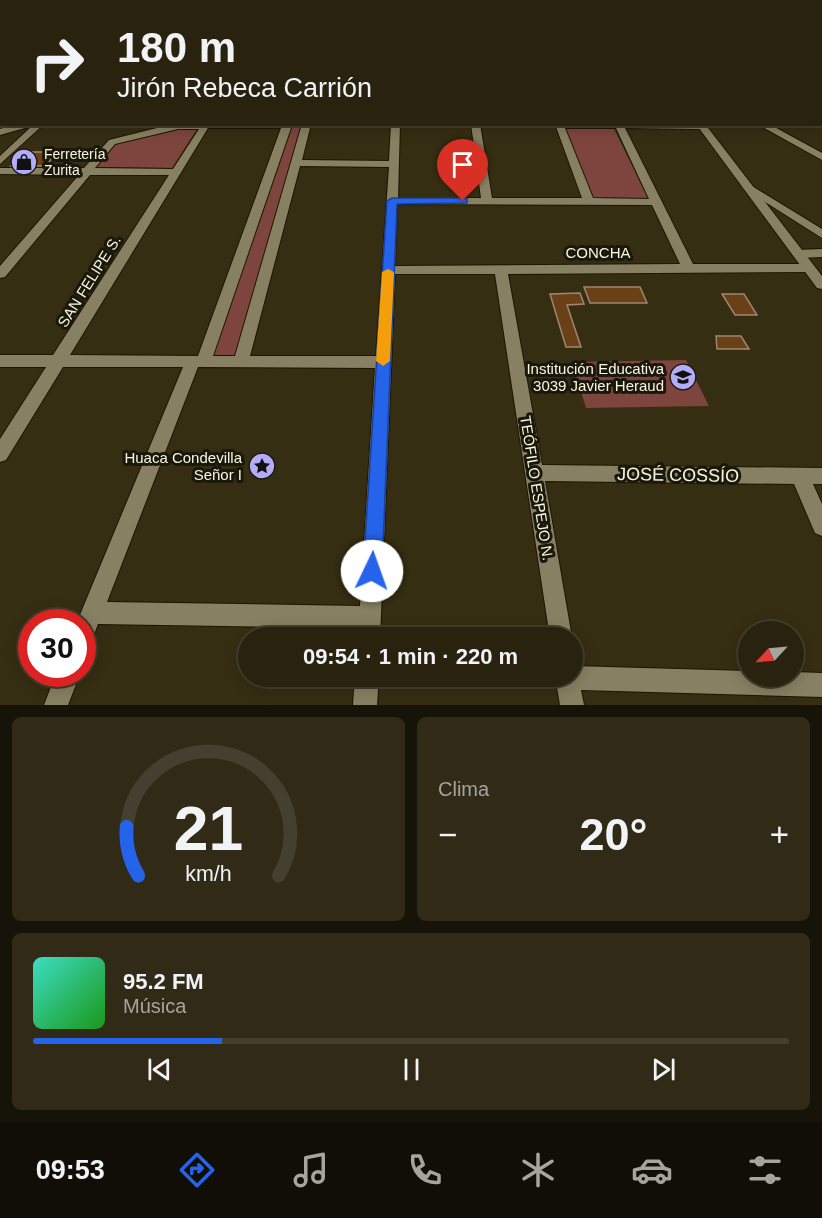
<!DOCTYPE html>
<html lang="es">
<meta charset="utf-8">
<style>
body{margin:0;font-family:Arial,sans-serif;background:#302a17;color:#f1f3f6;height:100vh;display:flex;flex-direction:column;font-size:22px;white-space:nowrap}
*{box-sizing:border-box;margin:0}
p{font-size:20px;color:#a5a49e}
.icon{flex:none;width:33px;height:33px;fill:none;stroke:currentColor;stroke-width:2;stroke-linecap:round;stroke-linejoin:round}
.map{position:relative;height:705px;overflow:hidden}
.side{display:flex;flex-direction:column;gap:12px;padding:12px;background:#161308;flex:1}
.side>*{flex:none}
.guide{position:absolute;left:0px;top:0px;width:822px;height:126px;box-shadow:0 3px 15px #0003,0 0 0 2px #443f2e;background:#28220e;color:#f1f3f6;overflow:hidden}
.needle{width:39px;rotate:244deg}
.fabs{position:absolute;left:738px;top:621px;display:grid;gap:12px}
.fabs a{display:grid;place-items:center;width:66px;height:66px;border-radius:50%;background:#28220e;box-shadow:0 3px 15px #0003,0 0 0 2px #443f2e;font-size:30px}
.speed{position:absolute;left:18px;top:609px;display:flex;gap:12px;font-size:30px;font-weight:700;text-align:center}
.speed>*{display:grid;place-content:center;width:78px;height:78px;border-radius:50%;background:#28220e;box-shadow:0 3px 15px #0003,0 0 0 2px #443f2e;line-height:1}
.speed .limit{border:9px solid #d22;background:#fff;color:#111}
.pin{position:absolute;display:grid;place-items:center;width:51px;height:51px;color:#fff;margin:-62px -26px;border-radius:50% 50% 50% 0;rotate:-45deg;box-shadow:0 0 6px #0007}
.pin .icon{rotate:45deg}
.me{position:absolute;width:66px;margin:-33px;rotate:3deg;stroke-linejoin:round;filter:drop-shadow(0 0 4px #0008)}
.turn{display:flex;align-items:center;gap:21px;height:126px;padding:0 18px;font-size:27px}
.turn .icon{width:78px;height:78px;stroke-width:2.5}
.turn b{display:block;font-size:42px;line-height:51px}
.big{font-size:45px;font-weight:600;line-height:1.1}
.side .tile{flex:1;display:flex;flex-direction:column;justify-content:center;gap:9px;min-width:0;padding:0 21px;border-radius:9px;background:#302a17}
.side .dial{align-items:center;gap:0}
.dial svg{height:156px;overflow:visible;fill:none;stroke:#443f2e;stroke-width:7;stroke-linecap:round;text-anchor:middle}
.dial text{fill:#f1f3f6;stroke:none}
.song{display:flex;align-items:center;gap:18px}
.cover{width:72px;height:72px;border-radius:9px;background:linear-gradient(135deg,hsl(170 70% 55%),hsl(120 70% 35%))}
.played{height:6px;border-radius:3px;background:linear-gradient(90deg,#2563eb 25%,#443f2e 25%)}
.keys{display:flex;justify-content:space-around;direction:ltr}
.heat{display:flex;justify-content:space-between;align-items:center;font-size:33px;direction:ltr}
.side .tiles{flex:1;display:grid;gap:12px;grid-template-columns:1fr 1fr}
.tile:last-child{grid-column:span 2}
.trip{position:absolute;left:238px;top:627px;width:345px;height:60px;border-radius:30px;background:#28220e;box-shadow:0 3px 15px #0003,0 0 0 2px #443f2e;font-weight:600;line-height:60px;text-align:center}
.tab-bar{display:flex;height:96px;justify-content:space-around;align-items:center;background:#100e06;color:#a5a49e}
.tab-bar .icon{width:42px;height:42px}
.tab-bar .selected{color:#2563eb}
.tab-bar b{font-size:27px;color:#f1f3f6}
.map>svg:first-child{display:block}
.green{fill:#7e453e}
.building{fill:#6a4017;stroke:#a08670;stroke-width:1.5}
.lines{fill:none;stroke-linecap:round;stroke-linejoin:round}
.minor-casing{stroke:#1d1600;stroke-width:2}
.tertiary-casing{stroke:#1d1600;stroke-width:2}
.secondary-casing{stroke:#1d1600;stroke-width:2}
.minor{fill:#888062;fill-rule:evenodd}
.tertiary{fill:#888062;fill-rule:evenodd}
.secondary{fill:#888062;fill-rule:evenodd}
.route{fill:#2563eb;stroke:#184099;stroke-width:1.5}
.slow{fill:#f59e0b}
.labels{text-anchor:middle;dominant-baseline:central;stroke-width:6;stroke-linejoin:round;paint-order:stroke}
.far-poi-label{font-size:14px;fill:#f9f5e4;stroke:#1a170b;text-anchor:start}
.street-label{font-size:15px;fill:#f9f5e4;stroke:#1a170b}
.poi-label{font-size:15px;fill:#f9f5e4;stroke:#1a170b;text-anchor:end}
.near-street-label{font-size:18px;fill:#f9f5e4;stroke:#1a170b}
</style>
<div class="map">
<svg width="822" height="705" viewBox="0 0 822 705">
<rect width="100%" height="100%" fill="#362e12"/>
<g class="green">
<path d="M291 125H302L236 357 213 356Z"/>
<path d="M173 128 197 129 172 168 94 167 115 144Z"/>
<path d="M562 128 614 129 649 200H592Z"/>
<path d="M686 360 709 406 586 408 572 362Z"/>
</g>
<g class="building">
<path d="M25 152H58L45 166H11Z"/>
<path d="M584 287H640L647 303H590Z"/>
<path d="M580 293 584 304 567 305 581 347H566L550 294Z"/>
<path d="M722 294H744L757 315H735Z"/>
<path d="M716 336H741L749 349H717Z"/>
</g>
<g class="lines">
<g class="minor-casing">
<g id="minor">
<path d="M55 0H62L53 2Z"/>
<path d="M108 0H114L106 2Z"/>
<path d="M228 0H234L227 2Z"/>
<path d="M279 0H285L278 2Z"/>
<rect x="425" y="0" width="6" height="2"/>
<path d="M479 0H485L486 2H480Z"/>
<path d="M669 0 679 2H671Z"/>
<path d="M741 0 751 2H743Z"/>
<path d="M812 0H820L822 3Z"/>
<rect x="820" y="25" width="2" height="4"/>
<path d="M2 30V35H0V31Z"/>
<rect x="820" y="56" width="2" height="5"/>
<path d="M0 77H2L0 83Z"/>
<rect x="820" y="82" width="2" height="4"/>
<rect x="0" y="94" width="2" height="4"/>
<path d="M820 99H822V105L820 104Z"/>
<path d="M173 124 292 125 213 356H235L302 124H311L302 160 389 161 391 124H400L398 198H481L471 124H480L492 198H582L555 124H705V128L702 129 625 128 693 264H809L815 268 809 272 508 274 542 465 822 468V484H813L822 504V536L815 533 794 484 545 481 572 638H550L495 274H395L380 638H358V628L98 624 90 645 82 648V622H77L183 367H63L6 460 0 462V439L46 367H0V355H53L169 175H90L5 277 0 278V266L79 175 0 174V168H84L109 140ZM208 128H281L198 356 70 355ZM565 128H616L649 199 593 198ZM178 129H199L173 169 95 168 115 144ZM300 166 389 167 376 356H250ZM397 204 652 205 680 264 395 266ZM198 367 375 368 360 606 107 602Z"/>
<path d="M757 124H769L822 153V160Z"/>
<path d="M747 183 822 229V238L743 188 742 186Z"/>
<path d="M822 249V257L798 258 792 254 798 250Z"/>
<path d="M573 666 748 671V676H794V672L822 673V697L581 690 584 705H560L555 676H573Z"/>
<path d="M56 674H80L68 705H44Z"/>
<path d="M355 676H379L377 705H353Z"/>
</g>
</g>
<g class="tertiary-casing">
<g id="tertiary">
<path d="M603 0H609L610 2H604Z"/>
<path d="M696 124H705L822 276V289L817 288Z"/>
</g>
</g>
<g class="secondary-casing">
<g id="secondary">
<path d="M159 0H165L157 2Z"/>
<path d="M174 0H180L172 2Z"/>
<rect x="820" y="13" width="2" height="4"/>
<path d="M18 124H44L0 164V156L32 126 0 135V129Z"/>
</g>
</g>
<use href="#minor" class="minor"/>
<use href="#tertiary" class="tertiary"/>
<use href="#secondary" class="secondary"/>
</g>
<path class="route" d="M463 198 467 199V203L397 204 382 571 379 577 372 580 366 577 363 571 387 201 392 198Z"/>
<path class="slow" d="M388 269 394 272 390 361 383 366 376 361 382 272Z"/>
<defs>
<g id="shop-disc" transform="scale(1.35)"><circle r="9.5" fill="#b3acf9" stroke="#1a170b"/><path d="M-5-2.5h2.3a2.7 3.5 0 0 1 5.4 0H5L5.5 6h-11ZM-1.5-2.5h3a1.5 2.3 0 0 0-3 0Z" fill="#111"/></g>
<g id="school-disc" transform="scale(1.35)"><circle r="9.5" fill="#b3acf9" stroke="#1a170b"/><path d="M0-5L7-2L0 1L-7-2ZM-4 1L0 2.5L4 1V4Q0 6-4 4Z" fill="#111"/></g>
<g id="sight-disc" transform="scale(1.35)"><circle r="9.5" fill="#b3acf9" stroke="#1a170b"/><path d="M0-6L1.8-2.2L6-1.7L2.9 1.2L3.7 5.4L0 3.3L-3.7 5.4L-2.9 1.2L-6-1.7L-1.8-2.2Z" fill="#111"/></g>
</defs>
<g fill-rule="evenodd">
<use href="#shop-disc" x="24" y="162"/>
<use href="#school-disc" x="683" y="377"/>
<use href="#sight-disc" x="262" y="466"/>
</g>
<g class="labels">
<g class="far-poi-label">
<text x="44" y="154">Ferretería<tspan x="44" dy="16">Zurita</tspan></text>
</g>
<g class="street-label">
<text x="598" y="252">CONCHA</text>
<text transform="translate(89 281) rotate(-58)">SAN FELIPE S.</text>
<text transform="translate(537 488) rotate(81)">TEÓFILO ESPEJO N.</text>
</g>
<g class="poi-label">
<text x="664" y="368">Institución Educativa<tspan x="664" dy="17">3039 Javier Heraud</tspan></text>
<text x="242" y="457">Huaca Condevilla<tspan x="242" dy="17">Señor I</tspan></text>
</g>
<g class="near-street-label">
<text transform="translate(678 475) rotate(1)">JOSÉ COSSÍO</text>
</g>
</g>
</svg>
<div class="fabs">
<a><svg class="needle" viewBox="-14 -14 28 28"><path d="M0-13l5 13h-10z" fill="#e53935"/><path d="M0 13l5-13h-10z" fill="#a5a49e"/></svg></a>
</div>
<div class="speed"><div class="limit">30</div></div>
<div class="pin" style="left:463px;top:201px;background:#d93025"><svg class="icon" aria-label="arrive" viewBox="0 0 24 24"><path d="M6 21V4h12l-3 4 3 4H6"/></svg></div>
<svg class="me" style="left:372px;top:571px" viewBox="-20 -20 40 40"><circle r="19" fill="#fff"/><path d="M0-13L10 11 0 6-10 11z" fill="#2563eb"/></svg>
<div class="trip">09:54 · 1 min · 220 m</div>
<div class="guide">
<div class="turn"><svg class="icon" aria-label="right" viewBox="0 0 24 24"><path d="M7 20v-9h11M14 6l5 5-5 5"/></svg><div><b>180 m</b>Jirón Rebeca Carrión</div></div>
</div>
</div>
<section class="side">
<div class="tiles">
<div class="tile dial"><svg viewBox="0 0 100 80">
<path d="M14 69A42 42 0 1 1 86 69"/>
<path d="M14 69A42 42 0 0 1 8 44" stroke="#2563eb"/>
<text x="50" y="56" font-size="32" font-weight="700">21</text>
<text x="50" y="72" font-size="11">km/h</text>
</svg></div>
<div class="tile"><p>Clima</p>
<div class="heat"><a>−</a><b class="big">20°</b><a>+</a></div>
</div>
<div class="tile">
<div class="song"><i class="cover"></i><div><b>95.2 FM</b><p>Música</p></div></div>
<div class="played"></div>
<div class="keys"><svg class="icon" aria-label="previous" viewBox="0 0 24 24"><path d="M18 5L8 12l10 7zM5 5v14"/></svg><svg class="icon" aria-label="pause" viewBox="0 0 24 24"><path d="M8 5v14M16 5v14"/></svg><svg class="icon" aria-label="next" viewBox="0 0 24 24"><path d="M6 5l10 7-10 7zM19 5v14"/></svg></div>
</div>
</div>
</section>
<nav class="tab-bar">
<b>09:53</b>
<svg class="icon selected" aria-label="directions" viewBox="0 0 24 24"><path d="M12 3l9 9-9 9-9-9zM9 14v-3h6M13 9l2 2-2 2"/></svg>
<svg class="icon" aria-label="music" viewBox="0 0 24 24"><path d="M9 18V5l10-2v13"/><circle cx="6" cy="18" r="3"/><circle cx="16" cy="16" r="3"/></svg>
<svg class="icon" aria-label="phone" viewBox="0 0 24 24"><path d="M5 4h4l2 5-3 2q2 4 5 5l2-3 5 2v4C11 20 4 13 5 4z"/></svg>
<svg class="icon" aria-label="climate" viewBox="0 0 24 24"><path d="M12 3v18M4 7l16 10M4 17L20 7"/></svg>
<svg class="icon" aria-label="car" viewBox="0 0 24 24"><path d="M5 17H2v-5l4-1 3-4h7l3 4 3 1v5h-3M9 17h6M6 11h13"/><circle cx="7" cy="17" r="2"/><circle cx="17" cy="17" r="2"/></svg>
<svg class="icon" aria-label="filters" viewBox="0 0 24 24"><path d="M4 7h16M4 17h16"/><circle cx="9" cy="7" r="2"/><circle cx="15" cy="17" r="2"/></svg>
</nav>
